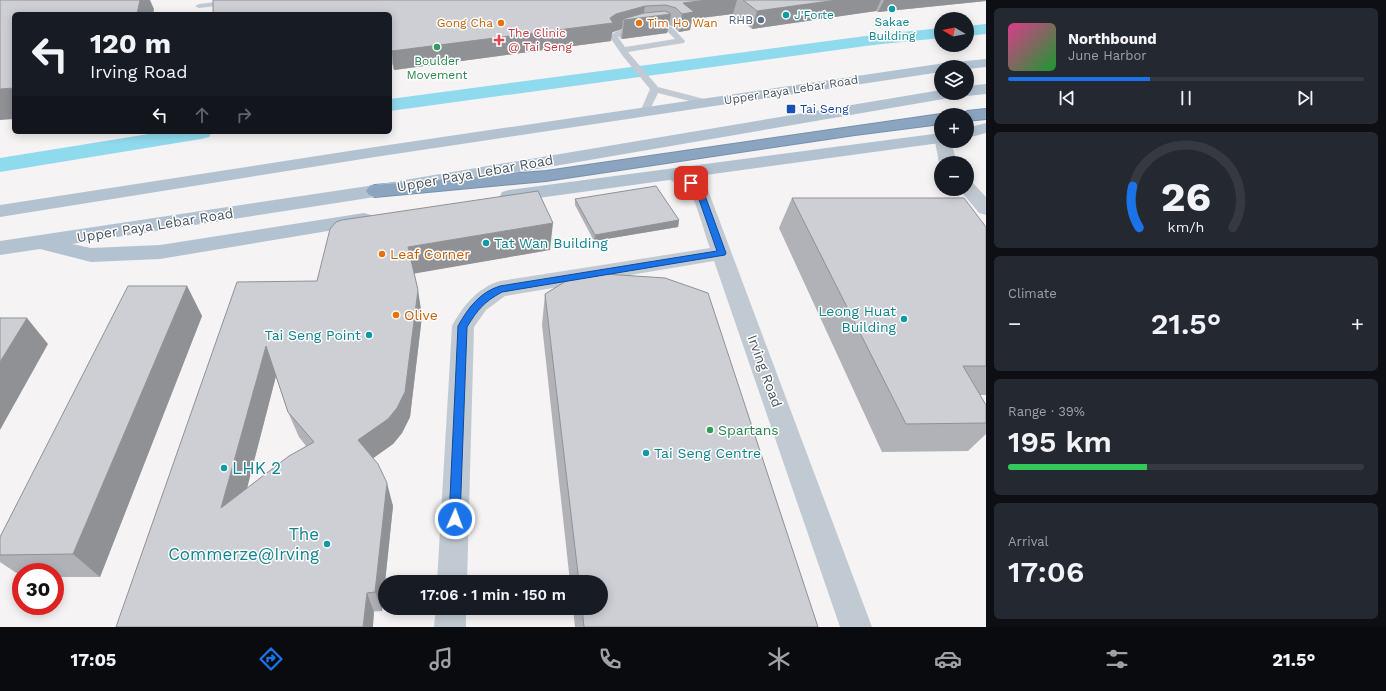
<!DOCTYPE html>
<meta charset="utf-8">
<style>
body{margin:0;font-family:"Work Sans",sans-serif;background:#242831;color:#f1f3f6;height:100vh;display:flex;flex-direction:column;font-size:15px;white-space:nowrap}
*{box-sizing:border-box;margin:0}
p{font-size:13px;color:#9ea1a6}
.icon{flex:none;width:22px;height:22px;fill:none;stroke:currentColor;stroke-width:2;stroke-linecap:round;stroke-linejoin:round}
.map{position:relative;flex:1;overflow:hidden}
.details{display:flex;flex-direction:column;gap:8px;padding:8px;background:#0d0f14;width:400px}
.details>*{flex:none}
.banner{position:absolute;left:12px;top:12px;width:380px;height:122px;border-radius:6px;box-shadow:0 2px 10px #0003;background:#171b24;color:#f1f3f6;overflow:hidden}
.needle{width:26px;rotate:280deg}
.controls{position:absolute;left:934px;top:12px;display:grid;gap:8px}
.controls a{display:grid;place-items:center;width:40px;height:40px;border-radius:50%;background:#171b24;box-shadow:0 2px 10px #0003;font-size:20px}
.speed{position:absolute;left:12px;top:563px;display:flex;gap:8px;font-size:20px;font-weight:700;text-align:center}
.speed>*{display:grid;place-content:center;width:52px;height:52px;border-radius:50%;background:#171b24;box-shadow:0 2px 10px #0003;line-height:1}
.speed .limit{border:6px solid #d22;background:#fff;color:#111}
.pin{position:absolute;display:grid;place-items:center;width:34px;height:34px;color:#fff;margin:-17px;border-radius:8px;box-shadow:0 2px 6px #0006}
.me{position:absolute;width:44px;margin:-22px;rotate:2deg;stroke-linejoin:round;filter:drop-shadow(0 0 3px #0008)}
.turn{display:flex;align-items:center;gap:14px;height:84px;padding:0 12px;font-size:18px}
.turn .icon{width:52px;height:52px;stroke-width:2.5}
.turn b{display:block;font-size:28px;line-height:34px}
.lanes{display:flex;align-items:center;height:38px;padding:0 12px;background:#0003;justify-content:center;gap:20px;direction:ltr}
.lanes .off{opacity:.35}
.big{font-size:30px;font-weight:600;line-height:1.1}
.details .tile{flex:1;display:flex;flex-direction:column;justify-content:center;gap:6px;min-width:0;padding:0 14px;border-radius:6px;background:#242831}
.details .dial{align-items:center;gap:0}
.dial svg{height:104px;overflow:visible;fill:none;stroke:#363941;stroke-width:7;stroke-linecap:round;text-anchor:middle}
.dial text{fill:#f1f3f6;stroke:none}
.song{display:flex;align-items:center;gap:12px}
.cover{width:48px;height:48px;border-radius:6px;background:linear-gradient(135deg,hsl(330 70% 55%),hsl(130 70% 35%))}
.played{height:4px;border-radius:2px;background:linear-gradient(90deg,#1a73e8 40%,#363941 40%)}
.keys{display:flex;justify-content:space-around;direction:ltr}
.heat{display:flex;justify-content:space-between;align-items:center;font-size:22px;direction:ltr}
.charge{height:6px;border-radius:3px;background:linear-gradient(90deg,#34c759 39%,#363941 0)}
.trip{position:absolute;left:378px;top:575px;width:230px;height:40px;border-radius:20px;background:#171b24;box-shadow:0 2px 10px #0003;font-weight:600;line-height:40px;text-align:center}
.menu{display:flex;height:64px;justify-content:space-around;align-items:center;background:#090b0e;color:#9ea1a6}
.menu .icon{width:28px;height:28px}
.menu .active{color:#1a73e8}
.menu b{font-size:18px;color:#f1f3f6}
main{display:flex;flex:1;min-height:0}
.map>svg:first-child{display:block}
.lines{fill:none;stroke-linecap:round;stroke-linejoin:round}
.canal{fill:#90daee;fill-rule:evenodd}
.highway-casing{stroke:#7690ad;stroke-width:2}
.lane{fill:#c1cad2;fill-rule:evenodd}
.street{fill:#c1cad2;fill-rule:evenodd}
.primary{fill:#b3c2d1;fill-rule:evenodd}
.highway{fill:#8ba5c1;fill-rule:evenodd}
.wall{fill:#b0b2b7;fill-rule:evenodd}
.shaded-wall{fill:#909195}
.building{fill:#cdcfd5;stroke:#909195;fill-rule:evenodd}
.route{fill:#1a73e8;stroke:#114b97}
.culture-dot{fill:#0f9aa8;stroke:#fff;stroke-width:1.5}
.service-dot{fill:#5c6f8a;stroke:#fff;stroke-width:1.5}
.food-dot{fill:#e8710a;stroke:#fff;stroke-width:1.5}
.health-dot{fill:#e0444e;stroke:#fff;stroke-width:1.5}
.leisure-dot{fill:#2e9e5b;stroke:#fff;stroke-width:1.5}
.transit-dot{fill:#1a4fb4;stroke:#fff;stroke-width:1.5}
.labels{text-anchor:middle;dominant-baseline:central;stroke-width:3;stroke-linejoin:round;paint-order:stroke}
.far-culture-label{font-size:12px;fill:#0d838f;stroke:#fff;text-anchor:start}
.far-service-label{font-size:12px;fill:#4e5e75;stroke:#fff;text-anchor:end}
.far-food-label{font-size:12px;fill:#c56008;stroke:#fff;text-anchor:end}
.far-health-label{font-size:12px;fill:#be3a42;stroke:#fff;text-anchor:start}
.far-leisure-label{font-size:12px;fill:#27864d;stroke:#fff}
.far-street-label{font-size:12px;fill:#4a5661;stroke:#fff}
.far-transit-label{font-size:12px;fill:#164399;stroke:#fff;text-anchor:start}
.street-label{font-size:14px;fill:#4a5661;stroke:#fff}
.culture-label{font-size:14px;fill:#0d838f;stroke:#fff;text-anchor:start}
.food-label{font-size:14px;fill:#c56008;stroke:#fff;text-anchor:start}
.leisure-label{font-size:14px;fill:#27864d;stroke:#fff;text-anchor:start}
.near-culture-label{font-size:17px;fill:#0d838f;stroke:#fff;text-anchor:start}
</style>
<main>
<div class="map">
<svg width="986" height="627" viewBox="0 0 986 627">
<rect width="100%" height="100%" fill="#f5f3f3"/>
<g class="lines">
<g class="canal">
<path d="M986 24V34L967 36V26Z"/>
<path d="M941 28V38L873 45 390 111V99L873 35Z"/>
<path d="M161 132H212L209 137 201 139 0 172V158Z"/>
</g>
<g class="highway-casing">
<g id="highway">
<path d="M986 109V119L967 121V115H960L967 111Z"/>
<path d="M941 114 944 115H941V124L855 135 546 181 375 197 369 195 366 191 369 187 375 185 546 171Z"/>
</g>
</g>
<g class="lane">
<path d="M232 0H255L251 2 199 8 195 6 199 4Z"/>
<path d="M662 24 672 27 685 41 684 43 628 52 658 87 712 101V105L709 106 658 93 648 114H642L640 112 650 89 622 55 609 36C619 27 649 24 662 24ZM662 29 668 32 675 39 625 47 618 37 640 31Z"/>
</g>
<g class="street">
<path d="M941 136V141H951L957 163H941V165L939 163 935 141 937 137Z"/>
<path d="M672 169 689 174 708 190 872 627H840L714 261 505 296 486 310 474 327 467 582H437L452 326C463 306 477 288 500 281L710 248C706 238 695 197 689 191 682 185 667 180 663 174L666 170Z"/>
<path d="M967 181 973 183 986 197V215L979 213 959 189H967Z"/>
<path d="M436 608H466V627H434Z"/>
</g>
<g class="primary">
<path d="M986 59V67L967 69V67H941V72L375 157 0 217V205L375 147 945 63Z"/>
<path d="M986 84V94L967 96 961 93H967V86Z"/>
<path d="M941 90V93H957L954 96 949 98 375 197 72 244 91 248 160 245 364 213 371 215 374 219 371 223 364 225 160 259 91 262 40 249 0 255V241L375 185Z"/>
<path d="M986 123V133L967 138V128Z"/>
<path d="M941 133V141L947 142 509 202 502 200 500 196 502 192 509 190Z"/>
</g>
<use href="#highway" class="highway"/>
</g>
<g class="wall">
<path d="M213 0H986V1L878 12 876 11 752 29 733 14 692 19 690 30 679 32 672 26 669 25 667 33 622 39 620 38 622 29 613 32 612 33 611 41 394 70 392 63H390V14Z"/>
<path d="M792 198 986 227V395H980L986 405V434L968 451 882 452 779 228Z"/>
<path d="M575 199 679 220 678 227 594 241 575 205Z"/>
<path d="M550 250 414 273 422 316 410 417 402 433 393 444 373 458 393 506 382 611 116 627 317 281ZM276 376 288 412 299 437 306 446 247 488Z"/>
<path d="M187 286 202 316 100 577H55V572H21V576L0 562V537Z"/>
<path d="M545 294 818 627H575L573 608H601V582H570L542 325Z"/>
</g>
<g class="shaded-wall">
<path d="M140 0H150L154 9 153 14H137Z"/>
<path d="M707 0H737L733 14 692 19 690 30 679 32 682 14 683 3Z"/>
<path d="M837 0H881L876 11 752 29 757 11Z"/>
<path d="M884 0H986V1L878 12Z"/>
<path d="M645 6 643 18 671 14 667 33 622 39 624 20 623 19 622 29 613 32 612 33 611 41 394 70 392 51 610 18 616 14Z"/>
<path d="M390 49 392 63H390Z"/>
<path d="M14 88V119L0 120V89Z"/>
<path d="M679 220 678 227 594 241 595 235Z"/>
<path d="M553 223 550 250 412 274 408 247Z"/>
<path d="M187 286 202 316 100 577 73 554Z"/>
<path d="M418 290 422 316 410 417 402 433 393 444 365 464 358 440Z"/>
<path d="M27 318 48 344 0 430V362Z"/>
<path d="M266 346 277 372 236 531 221 508Z"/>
<path d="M387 483 393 506 382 611 375 592Z"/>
<path d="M367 593 374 612 373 627H363Z"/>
</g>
<g class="building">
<path d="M0 0H140L137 14H14V88L0 89Z"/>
<path d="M213 0H707L683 3 694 12 682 14 676 8 666 5 645 6 616 14 610 18 613 23 392 51 390 46V14H213Z"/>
<path d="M743 0H837L757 11Z"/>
<path d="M665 11 671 14 624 20 623 19 644 13Z"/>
<path d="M656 186 679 220 595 235 575 199Z"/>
<path d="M538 191 553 223 408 247 418 290 405 392 397 408 388 419 358 440 378 464 387 483 375 592 367 593 363 627H116L237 282 317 281 330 229 336 222 342 220ZM266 346 288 412 314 442 289 456 221 508Z"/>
<path d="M792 198H964L986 227V366H963L986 405V423L906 424Z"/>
<path d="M605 274 665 278 708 293 818 627H584L582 608H601V582H579L545 294 571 278Z"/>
<path d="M128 286H187L73 554 0 555V537Z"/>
<path d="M0 318H27L0 362Z"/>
</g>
<path class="route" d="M689 182H694L703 190 726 253 725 255 502 292C484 302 478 309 467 327L460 519 459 523 455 524 450 523 449 519 458 326C468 308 480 292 500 286L717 251 696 191 689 185Z"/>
<g class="culture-dot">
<circle cx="892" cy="9" r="4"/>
<circle cx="786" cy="15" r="4"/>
<circle cx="486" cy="243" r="4"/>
<circle cx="904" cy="319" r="4"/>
<circle cx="369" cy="335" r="4"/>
<circle cx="646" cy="453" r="4"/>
<circle cx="224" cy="468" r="4"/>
<circle cx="327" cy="544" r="4"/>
</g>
<circle class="service-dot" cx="761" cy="20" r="4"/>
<g class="food-dot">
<circle cx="501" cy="23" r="4"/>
<circle cx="639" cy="23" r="4"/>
<circle cx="382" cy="254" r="4"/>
<circle cx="396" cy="315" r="4"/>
</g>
<path class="health-dot" d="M497 34h4v4h4v4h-4v4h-4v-4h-4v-4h4z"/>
<g class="leisure-dot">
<circle cx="437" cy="47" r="4"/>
<circle cx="710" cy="430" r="4"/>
</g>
<rect class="transit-dot" x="786" y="104" width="10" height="10" rx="2"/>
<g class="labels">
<g class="far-culture-label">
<text x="794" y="15">J'Forte</text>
<text x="892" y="22" text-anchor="middle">Sakae<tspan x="892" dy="14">Building</tspan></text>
</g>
<g class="far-service-label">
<text x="753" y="20">RHB</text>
</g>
<g class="far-food-label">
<text x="493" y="23">Gong Cha</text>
<text x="647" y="23" text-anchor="start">Tim Ho Wan</text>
</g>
<g class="far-health-label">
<text x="508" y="33">The Clinic<tspan x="508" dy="14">@ Tai Seng</tspan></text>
</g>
<g class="far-leisure-label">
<text x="437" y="61">Boulder<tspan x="437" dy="14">Movement</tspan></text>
</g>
<g class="far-street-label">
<text transform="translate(791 90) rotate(-9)">Upper Paya Lebar Road</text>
</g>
<g class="far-transit-label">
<text x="800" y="109">Tai Seng</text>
</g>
<g class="street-label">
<text transform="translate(475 173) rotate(-10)">Upper Paya Lebar Road</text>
<text transform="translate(155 225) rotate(-9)">Upper Paya Lebar Road</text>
<text transform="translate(765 371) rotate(70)">Irving Road</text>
</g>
<g class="culture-label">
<text x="494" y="243">Tat Wan Building</text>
<text x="896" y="311" text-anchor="end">Leong Huat<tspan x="896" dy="16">Building</tspan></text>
<text x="361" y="335" text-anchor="end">Tai Seng Point</text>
<text x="654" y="453">Tai Seng Centre</text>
</g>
<g class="food-label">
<text x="390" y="254">Leaf Corner</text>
<text x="404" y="315">Olive</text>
</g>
<g class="leisure-label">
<text x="718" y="430">Spartans</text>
</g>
<g class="near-culture-label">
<text x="232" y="468">LHK 2</text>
<text x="319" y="534" text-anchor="end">The<tspan x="319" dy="20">Commerze@Irving</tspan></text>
</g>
</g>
</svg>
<div class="controls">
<a><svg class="needle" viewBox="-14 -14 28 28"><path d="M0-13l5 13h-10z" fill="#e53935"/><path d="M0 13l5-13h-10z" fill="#9ea1a6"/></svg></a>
<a><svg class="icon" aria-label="layers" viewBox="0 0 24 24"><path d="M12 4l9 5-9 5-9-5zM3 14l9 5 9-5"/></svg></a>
<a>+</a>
<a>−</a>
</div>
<div class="speed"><div class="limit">30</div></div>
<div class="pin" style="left:691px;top:183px;background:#d93025"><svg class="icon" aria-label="arrive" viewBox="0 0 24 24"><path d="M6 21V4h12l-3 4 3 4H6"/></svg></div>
<svg class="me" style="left:455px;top:519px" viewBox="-20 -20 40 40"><circle r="17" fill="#1a73e8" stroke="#fff" stroke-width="3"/><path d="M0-11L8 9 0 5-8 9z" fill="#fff"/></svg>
<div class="trip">17:06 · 1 min · 150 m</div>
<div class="banner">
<div class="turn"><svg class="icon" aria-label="left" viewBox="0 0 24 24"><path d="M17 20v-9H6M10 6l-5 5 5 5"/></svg><div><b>120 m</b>Irving Road</div></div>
<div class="lanes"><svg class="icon" aria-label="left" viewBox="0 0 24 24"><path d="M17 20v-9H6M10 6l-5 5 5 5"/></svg><svg class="icon off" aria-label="ahead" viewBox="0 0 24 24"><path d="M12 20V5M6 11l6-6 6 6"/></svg><svg class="icon off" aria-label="right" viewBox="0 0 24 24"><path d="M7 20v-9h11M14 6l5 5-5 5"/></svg></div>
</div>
</div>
<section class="details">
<div class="tile">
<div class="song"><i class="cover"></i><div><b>Northbound</b><p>June Harbor</p></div></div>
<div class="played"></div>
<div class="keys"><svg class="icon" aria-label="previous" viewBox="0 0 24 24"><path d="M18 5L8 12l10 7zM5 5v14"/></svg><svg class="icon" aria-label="pause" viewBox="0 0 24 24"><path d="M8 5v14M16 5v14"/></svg><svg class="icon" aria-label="next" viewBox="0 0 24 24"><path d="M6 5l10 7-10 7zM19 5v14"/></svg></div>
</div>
<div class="tile dial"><svg viewBox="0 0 100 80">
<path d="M14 69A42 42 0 1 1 86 69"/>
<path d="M14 69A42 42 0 0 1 9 37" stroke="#1a73e8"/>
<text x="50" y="56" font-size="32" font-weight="700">26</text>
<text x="50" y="72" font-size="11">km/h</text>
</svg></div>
<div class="tile"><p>Climate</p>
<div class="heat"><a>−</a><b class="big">21.5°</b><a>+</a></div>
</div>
<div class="tile"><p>Range · 39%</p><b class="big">195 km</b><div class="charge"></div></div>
<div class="tile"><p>Arrival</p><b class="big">17:06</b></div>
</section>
</main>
<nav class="menu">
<b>17:05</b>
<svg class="icon active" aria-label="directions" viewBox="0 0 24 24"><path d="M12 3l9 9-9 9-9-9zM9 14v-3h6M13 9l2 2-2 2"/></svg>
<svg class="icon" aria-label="music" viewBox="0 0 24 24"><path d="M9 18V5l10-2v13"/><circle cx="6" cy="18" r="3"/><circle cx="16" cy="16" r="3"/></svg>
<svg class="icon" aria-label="phone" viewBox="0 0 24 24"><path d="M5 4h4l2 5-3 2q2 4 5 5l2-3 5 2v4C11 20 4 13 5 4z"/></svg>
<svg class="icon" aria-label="climate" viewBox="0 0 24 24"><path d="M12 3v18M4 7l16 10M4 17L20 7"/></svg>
<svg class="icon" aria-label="car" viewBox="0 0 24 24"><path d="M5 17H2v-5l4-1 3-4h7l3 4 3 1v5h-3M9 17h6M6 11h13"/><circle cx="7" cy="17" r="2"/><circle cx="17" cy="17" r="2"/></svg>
<svg class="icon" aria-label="filters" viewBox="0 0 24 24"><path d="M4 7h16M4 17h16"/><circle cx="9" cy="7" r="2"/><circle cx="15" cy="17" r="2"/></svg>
<b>21.5°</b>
</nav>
